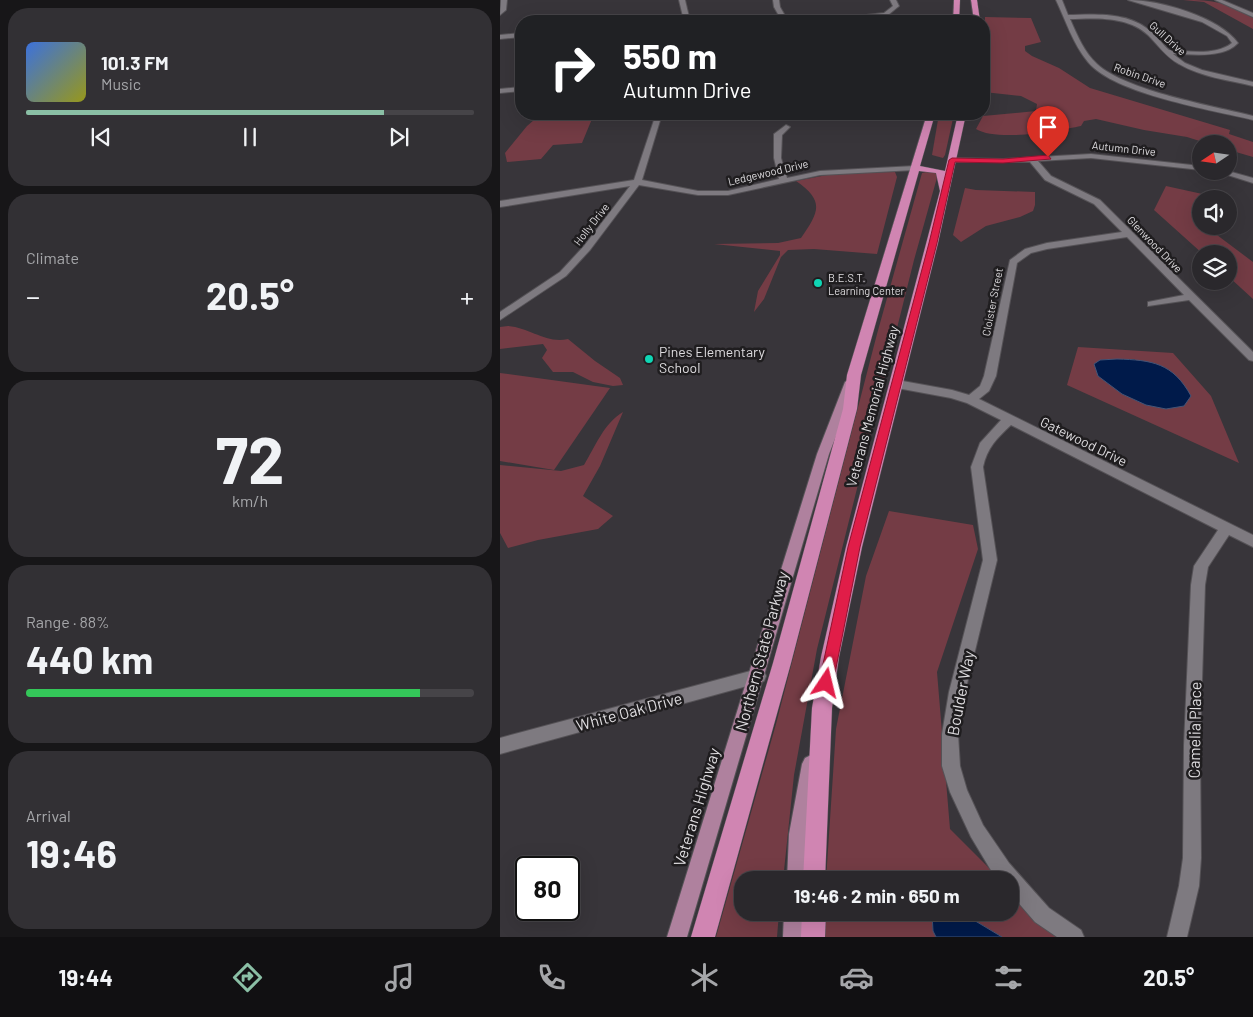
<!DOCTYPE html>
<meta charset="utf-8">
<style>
body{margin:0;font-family:Barlow,sans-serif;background:#323034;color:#f1f3f6;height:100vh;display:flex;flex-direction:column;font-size:19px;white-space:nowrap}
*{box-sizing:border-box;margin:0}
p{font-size:16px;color:#a5a6a9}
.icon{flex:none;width:28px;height:28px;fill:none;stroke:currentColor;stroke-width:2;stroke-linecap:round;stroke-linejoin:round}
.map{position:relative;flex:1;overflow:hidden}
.drawer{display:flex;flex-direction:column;gap:8px;padding:8px;background:#171618;width:500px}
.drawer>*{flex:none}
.guide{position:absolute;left:15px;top:15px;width:475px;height:105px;border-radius:20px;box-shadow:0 5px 20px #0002,0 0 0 1px #464448;background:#202124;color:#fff;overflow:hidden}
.needle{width:32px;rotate:257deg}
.buttons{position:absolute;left:692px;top:135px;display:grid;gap:10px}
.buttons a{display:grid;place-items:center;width:45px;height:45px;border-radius:50%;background:#2a282c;box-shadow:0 5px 20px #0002,0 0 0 1px #464448;font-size:25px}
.speed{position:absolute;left:15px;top:856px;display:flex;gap:10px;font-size:25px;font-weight:700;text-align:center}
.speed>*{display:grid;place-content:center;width:65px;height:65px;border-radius:50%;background:#2a282c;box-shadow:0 5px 20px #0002,0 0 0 1px #464448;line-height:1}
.speed .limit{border:2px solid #111;border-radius:8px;background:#fff;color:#111}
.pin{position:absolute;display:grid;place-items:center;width:42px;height:42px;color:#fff;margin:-51px -21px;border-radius:50% 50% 50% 0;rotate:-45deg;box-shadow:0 0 5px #0007}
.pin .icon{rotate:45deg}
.me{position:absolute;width:55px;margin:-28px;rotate:10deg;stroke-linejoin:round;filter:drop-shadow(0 0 4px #0008)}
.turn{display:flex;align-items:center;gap:18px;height:105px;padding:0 25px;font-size:22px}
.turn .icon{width:65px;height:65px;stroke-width:2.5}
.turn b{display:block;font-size:35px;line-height:42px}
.big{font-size:38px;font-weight:700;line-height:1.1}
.drawer .card{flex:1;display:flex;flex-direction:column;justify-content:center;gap:8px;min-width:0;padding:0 18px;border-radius:20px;background:#323034}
.drawer .dial{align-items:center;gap:0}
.dial b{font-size:65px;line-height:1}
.song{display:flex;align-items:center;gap:15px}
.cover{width:60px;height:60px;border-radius:8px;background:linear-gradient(135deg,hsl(220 70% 55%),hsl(60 70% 35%))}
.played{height:5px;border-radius:2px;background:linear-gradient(90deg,#8abfa5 80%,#464448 80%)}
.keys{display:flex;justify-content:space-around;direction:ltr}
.heat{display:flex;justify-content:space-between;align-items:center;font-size:28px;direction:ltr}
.charge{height:8px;border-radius:4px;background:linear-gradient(90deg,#34c759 88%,#464448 0)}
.trip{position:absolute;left:234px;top:871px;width:285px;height:50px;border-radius:20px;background:#2a282c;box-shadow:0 5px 20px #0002,0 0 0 1px #464448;font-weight:700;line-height:50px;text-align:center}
.menu{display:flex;height:80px;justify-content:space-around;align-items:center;background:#111012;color:#a5a6a9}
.menu .icon{width:35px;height:35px}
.menu .active{color:#8abfa5}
.menu b{font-size:22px;color:#f1f3f6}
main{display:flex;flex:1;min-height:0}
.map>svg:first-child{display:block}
.green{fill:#743c45;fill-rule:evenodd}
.water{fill:#001a4a;stroke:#435477}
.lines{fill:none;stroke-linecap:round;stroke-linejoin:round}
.minor-casing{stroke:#555256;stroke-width:2}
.major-casing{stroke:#555256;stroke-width:2}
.highway-casing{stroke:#555256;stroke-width:1}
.minor{fill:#7e7a80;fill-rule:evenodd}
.major{fill:#af819e;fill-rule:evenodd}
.highway{fill:#d085b2;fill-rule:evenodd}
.route{fill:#e11d48;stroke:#92132f}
.poi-dot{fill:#0fd5b4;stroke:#1f1d1f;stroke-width:2}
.labels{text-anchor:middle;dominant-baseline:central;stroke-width:5;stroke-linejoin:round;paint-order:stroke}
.far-street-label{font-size:11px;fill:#dedcdf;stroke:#1f1d1f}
.far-poi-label{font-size:11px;fill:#dedcdf;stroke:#1f1d1f;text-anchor:start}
.poi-label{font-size:14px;fill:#dedcdf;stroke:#1f1d1f;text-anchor:start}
.street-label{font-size:14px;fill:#dedcdf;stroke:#1f1d1f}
.near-street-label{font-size:16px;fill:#dedcdf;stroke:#1f1d1f}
</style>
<main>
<section class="drawer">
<div class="card">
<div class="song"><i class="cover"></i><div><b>101.3 FM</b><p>Music</p></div></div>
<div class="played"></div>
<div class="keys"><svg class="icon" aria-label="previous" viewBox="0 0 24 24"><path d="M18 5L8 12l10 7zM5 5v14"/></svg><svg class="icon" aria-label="pause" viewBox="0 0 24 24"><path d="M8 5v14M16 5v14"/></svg><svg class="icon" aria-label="next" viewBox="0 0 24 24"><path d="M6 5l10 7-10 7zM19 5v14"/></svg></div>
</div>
<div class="card"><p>Climate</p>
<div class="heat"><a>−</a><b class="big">20.5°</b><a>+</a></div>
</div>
<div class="card dial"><b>72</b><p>km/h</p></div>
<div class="card"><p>Range · 88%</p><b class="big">440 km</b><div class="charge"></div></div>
<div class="card"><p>Arrival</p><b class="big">19:46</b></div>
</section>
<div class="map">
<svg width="753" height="937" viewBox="0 0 753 937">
<rect width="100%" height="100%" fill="#38353a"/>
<g class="green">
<path d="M683 0C717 0 723 2 753 18V29L704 2Z"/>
<path d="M485 17 531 18 541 42 525 46V51L532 56 559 68 590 88 730 130 729 134 753 142V157L729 150V144H709L687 137 644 130 596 119 584 121 581 126C558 131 497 142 476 129L483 116 536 111 537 104 521 96 484 92Z"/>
<path d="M41 114H94L82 143 53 145 41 159 7 162 5 153 27 126Z"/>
<path d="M439 114H454L445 155 443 158 432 155Z"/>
<path d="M434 170 438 174 414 260 317 649 294 775 283 880H242V912L279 913 277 937H216L276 724 377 334 422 173Z"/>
<path d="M395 172 397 177 377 254 314 249 288 250 281 257 264 299 254 312 258 291 280 255V251L214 244 278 243 301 238C319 212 325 201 296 181L337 173Z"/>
<path d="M666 186 707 195 705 199H701V205L694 218 701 226H705L753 262V299L729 277V254H703L654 210Z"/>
<path d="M465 188 476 190 535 192V205L533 211 520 217 486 226 461 242 453 235Z"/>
<path d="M8 326C31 328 46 344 68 339L95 361 120 378 123 385 113 386 93 382 73 372H53L42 358 47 350 43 344 0 349V327Z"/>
<path d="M578 347 673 353 711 396 739 463 567 385ZM617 359H635L646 405 622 394 598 376 600 360Z"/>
<path d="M0 373 110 388 54 470 0 461Z"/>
<path d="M123 412 100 466 83 496 113 516 98 529 38 540 8 548 0 533V465L61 471 84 465C95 447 104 423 123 412Z"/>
<path d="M389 511 473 525 478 549 437 672 450 829 501 880H326L336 729 366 576Z"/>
<path d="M510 889 558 937H502L462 913 510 912Z"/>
<path d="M325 912 432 913 433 931 436 937H324Z"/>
</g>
<g class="water">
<path d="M617 359C652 360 673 363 691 396L684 406 666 409 646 405 622 394 598 376 594 364 600 360Z"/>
<path d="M432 913H462L502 937H436L433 931Z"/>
</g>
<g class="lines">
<g class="minor-casing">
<g id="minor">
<path d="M1 0H7L6 10 0 15Z"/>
<path d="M179 0H185L190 21H184Z"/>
<path d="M273 0H279L280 7 288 21H282L274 7Z"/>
<path d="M390 0H396L399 6 388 15 376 18 313 21 384 13 393 6Z"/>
<path d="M556 0H562L568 15C594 14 628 12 649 30 657 36 662 44 669 50 688 51 716 56 732 43L727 36 702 22 628 0C660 0 719 17 738 43 723 59 693 54 673 54L685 63 702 70 753 82V86C728 80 701 77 679 64 666 57 658 45 648 35 628 16 595 18 570 19 577 35 584 52 597 64 626 91 714 106 753 116V120C712 110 614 94 588 62 573 44 566 21 556 0Z"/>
<path d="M715 0H722L753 13V17Z"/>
<path d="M21 33V37L0 39V35Z"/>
<path d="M21 87V91L0 93V89Z"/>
<path d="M156 114H162L142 180 198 191H228L279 179 274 158V134L286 125 290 127 282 135 281 158 287 178 320 171 415 166 419 168 415 170 320 175 228 195H198L139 185 90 250 66 276 0 320V312L60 272 84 246 130 186 0 207V201L134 180Z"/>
<path d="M591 154 701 166V170L591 158 538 161 551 176 600 200 753 352V361L749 360 689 300 648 306V302L684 295 627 237 547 249 531 253 517 263 496 376 489 391 479 399 753 535V547L729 535 708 567 705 585 700 745 701 858 699 886 687 937H667L679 886 683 858 684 745 691 585 694 566 718 530 511 425C497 438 487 448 483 467L497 560 465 692 458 734 460 766 467 790 483 825 509 863 549 908 581 930 584 937H557L535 922 510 893V880H498L495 877 471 837 450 792 442 766V734L449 692 483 560 471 467 480 443 501 420 467 403 451 398 397 388 391 384 397 380 452 390 469 395 480 386 484 376 510 260 525 249 547 243 622 232 594 204 545 180 530 162H449V158L503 159Z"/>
<path d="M715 171H728L753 178V183Z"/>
<path d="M258 669 264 671 266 676 264 681 258 683 0 754V738Z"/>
</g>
</g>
<g class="major-casing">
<g id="major">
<path d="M351 378 357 382 329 454 187 937H167L317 454 345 382Z"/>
<path d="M311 755 317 758 320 764 307 834 305 880H287L289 834 302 764 305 758Z"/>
<path d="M284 912H304L303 937H283Z"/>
</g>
</g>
<g class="highway-casing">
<g id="highway">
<path d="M454 0H460L459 21H453Z"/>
<path d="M471 0H477L480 21H474Z"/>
<path d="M427 114H435L420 166 445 171 458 114H466L438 243 362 547 339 657 332 708 325 880H303L312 708 321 657 346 547 440 191 436 173 419 171 361 375 357 409 291 663 215 937H191L273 663 343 409 347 375Z"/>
<path d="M302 912H326L325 937H301Z"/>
</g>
</g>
<use href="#minor" class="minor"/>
<use href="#major" class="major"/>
<use href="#highway" class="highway"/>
</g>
<path class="route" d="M548 155 551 159 503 163 455 162 437 243 360 547 333 683 331 688 326 690 321 688 319 683 348 547 429 243 449 160 452 158 503 159Z"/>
<g class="poi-dot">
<circle cx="318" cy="283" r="5"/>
<circle cx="149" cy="359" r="5"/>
</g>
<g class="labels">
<g class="far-street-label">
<text transform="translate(668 38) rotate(42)">Gull Drive</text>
<text transform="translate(640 75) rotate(19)">Robin Drive</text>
<text transform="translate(624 148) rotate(6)">Autumn Drive</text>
<text transform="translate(268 172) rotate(-13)">Ledgewood Drive</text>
<text transform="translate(91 224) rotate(-52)">Holly Drive</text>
<text transform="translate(655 244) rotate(46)">Glenwood Drive</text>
<text transform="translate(492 302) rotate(-79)">Cloister Street</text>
</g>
<g class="far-poi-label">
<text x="328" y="277">B.E.S.T.<tspan x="328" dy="13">Learning Center</tspan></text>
</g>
<g class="poi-label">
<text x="159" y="351">Pines Elementary<tspan x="159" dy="16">School</tspan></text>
</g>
<g class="street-label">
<text transform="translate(372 406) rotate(-75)">Veterans Memorial Highway</text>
<text transform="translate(584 441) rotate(26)">Gatewood Drive</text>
</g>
<g class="near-street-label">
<text transform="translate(261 651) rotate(-75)">Northern State Parkway</text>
<text transform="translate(460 693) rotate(-79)">Boulder Way</text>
<text transform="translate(129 711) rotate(-15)">White Oak Drive</text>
<text transform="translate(694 730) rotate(-89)">Camelia Place</text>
<text transform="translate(196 807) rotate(-73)">Veterans Highway</text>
</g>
</g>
</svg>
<div class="buttons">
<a><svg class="needle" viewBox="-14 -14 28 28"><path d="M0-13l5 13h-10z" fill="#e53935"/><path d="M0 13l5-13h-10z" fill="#a5a6a9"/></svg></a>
<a><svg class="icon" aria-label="sound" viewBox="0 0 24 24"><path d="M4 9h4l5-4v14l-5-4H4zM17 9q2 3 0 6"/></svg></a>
<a><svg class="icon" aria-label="layers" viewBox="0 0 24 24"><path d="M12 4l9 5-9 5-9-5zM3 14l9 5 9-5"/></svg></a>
</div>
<div class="speed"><div class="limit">80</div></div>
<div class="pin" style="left:548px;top:157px;background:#d93025"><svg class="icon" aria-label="arrive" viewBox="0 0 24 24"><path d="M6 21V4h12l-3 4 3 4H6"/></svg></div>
<svg class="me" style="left:326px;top:683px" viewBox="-20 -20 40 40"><path d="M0-17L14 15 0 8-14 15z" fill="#e11d48" stroke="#fff" stroke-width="4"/></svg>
<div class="trip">19:46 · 2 min · 650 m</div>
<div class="guide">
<div class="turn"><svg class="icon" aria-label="right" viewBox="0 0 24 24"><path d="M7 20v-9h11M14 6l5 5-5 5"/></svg><div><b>550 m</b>Autumn Drive</div></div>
</div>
</div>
</main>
<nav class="menu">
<b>19:44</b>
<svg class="icon active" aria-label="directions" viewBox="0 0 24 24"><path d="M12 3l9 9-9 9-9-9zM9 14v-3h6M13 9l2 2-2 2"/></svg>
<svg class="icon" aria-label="music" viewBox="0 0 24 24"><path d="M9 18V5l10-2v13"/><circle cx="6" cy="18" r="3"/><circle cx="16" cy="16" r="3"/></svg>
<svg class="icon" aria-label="phone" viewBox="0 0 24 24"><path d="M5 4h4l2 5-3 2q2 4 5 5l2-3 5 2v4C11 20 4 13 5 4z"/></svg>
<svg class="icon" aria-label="climate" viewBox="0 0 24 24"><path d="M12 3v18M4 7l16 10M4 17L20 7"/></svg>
<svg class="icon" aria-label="car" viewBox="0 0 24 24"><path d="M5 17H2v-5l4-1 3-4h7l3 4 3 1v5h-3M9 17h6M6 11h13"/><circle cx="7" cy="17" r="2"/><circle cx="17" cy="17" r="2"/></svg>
<svg class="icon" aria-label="filters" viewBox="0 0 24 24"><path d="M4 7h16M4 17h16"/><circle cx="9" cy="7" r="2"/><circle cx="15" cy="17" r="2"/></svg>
<b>20.5°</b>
</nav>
